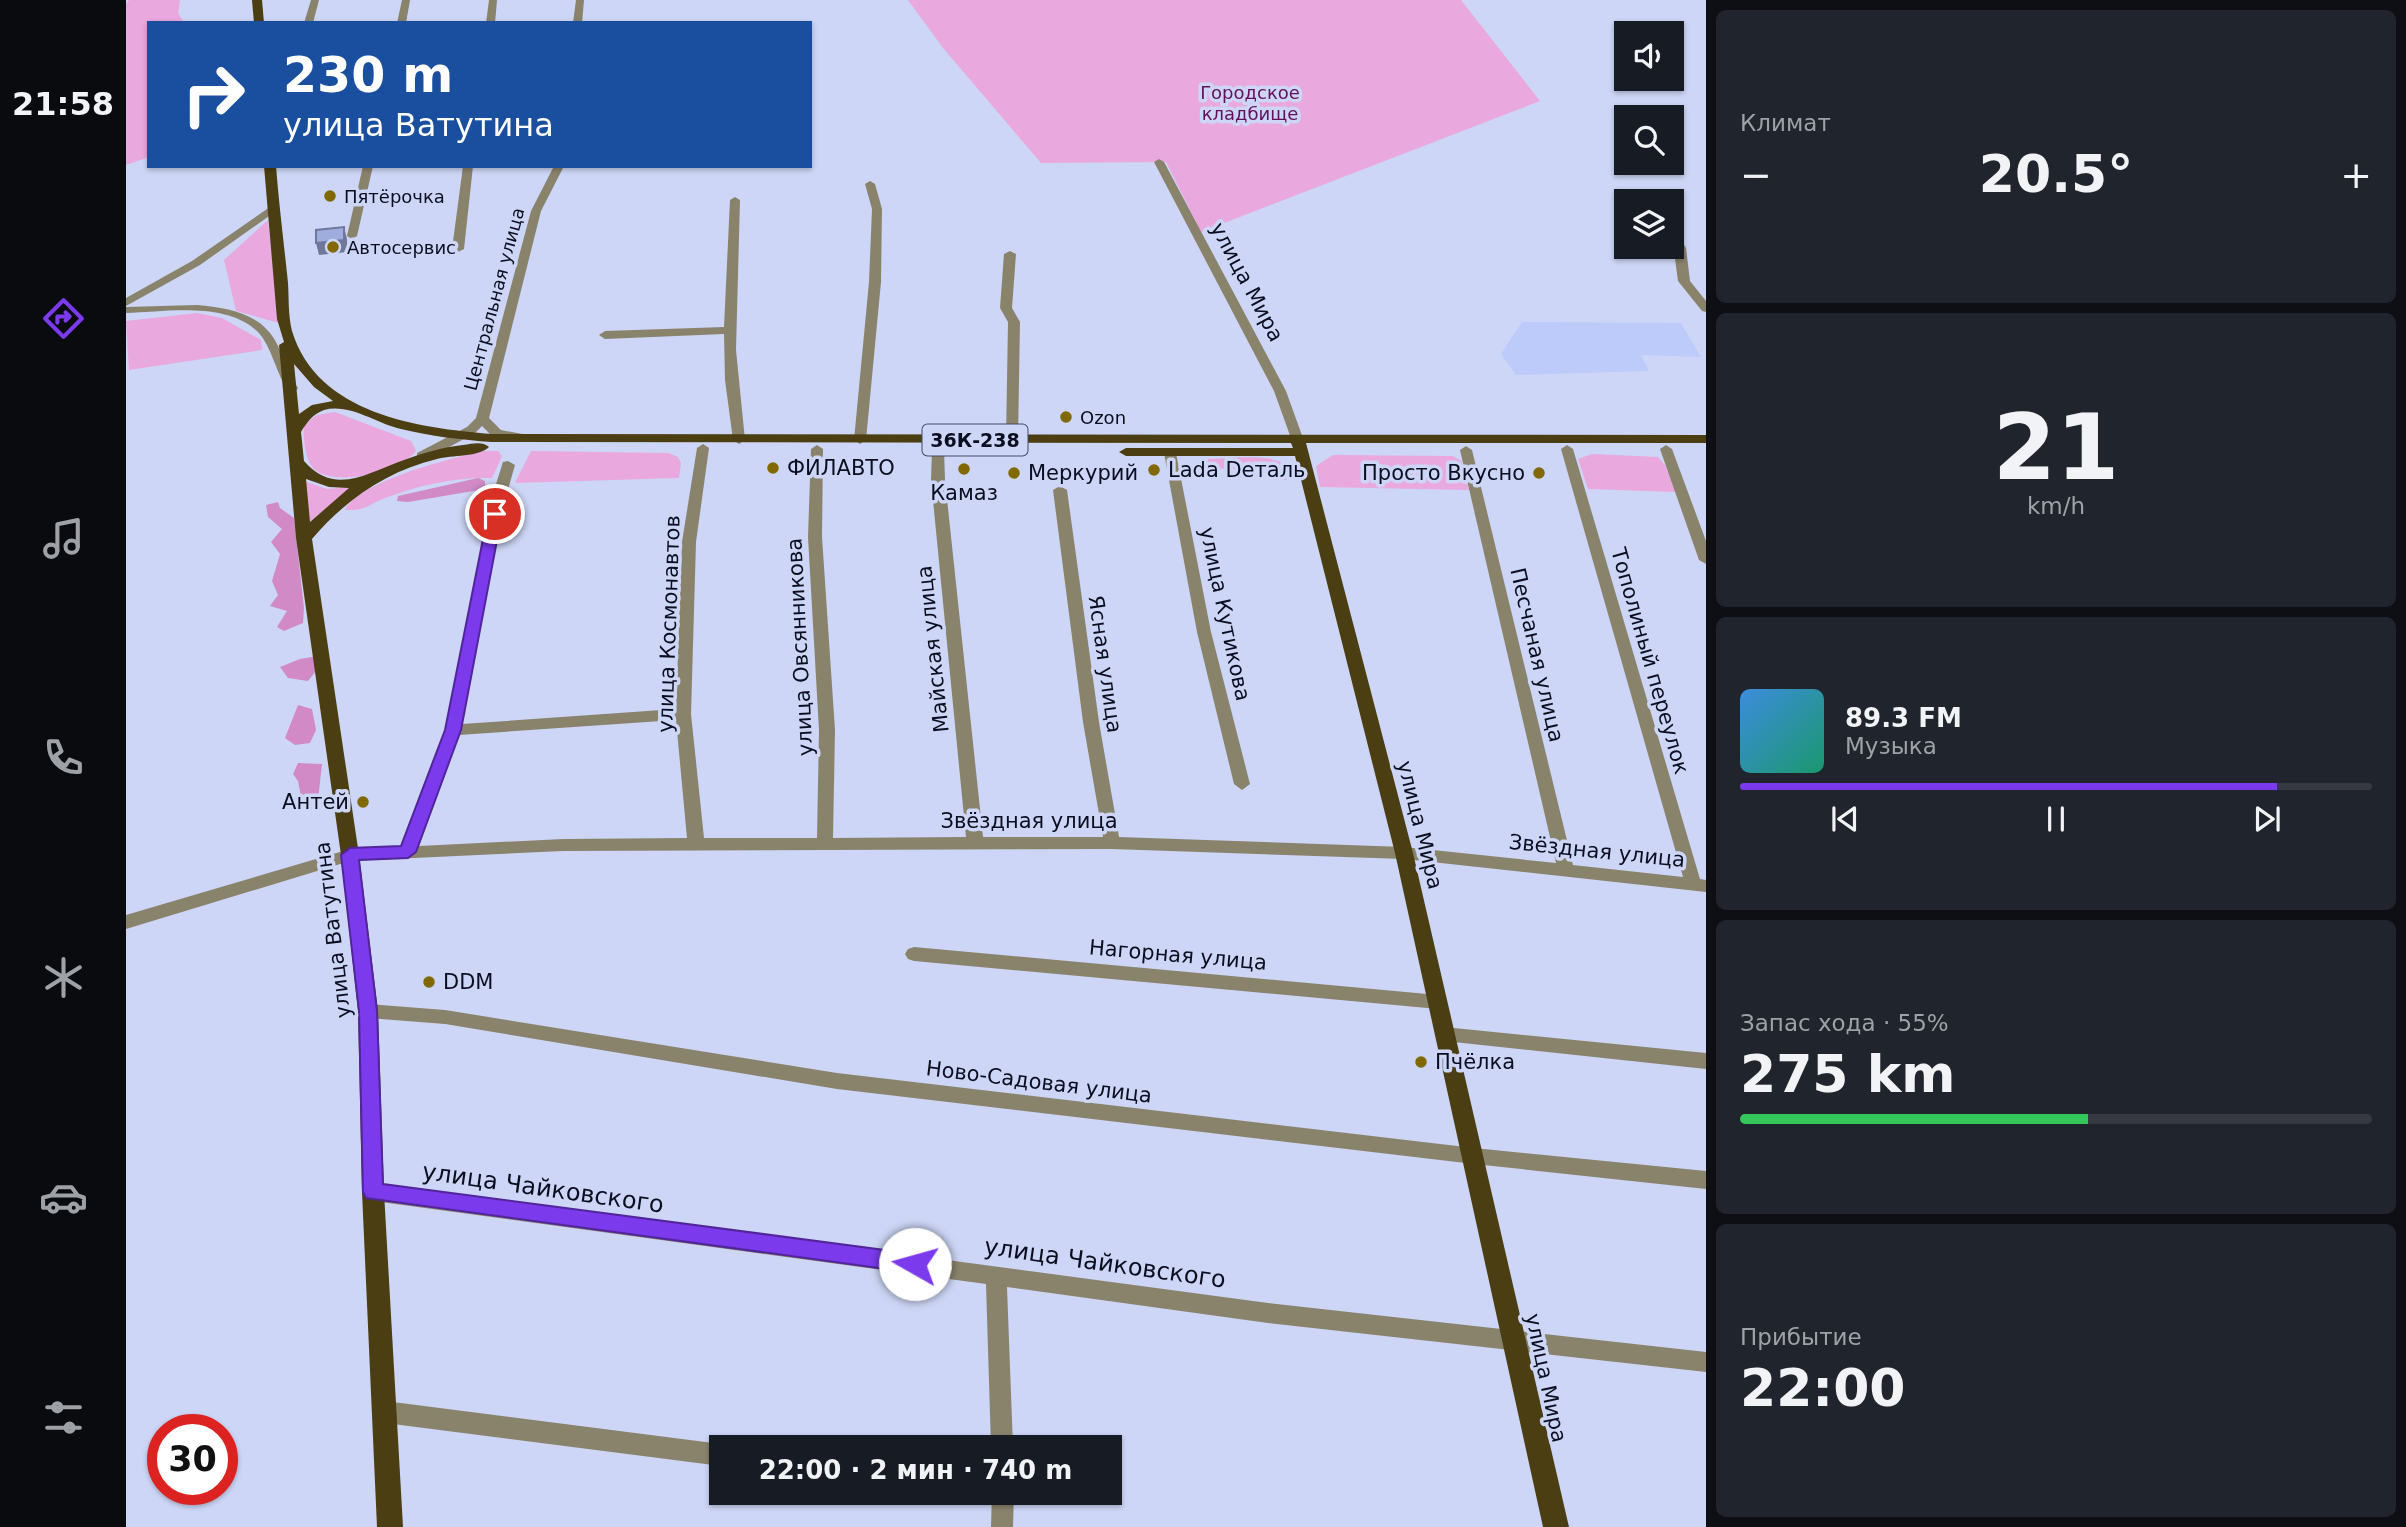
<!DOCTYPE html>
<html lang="ru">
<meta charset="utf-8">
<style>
body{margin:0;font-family:"DejaVu Sans",sans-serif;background:#20242c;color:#f1f3f6;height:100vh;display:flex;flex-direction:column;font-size:26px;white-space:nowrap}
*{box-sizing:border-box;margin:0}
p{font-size:23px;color:#9ea1a6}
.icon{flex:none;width:38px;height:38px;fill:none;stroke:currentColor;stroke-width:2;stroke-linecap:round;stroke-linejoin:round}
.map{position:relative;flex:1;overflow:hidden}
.sheet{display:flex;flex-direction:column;gap:10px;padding:10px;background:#0d0f14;width:700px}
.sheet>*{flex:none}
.guide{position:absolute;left:21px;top:21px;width:665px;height:147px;border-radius:0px;box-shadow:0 2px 5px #0004;background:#1a4fa0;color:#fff;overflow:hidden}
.fabs{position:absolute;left:1488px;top:21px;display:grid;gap:14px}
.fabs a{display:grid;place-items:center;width:70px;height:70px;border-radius:0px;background:#171b24;box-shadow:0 2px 5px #0004;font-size:35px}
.speed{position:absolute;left:21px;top:1414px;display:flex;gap:14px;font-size:35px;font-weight:700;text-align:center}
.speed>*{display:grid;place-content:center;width:91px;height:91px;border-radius:50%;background:#171b24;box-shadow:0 2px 5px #0004;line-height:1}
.speed .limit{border:10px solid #d22;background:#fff;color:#111}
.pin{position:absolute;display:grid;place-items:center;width:60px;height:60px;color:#fff;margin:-30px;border:4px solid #fff;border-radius:50%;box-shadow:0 2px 7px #0007}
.me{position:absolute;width:77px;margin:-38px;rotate:277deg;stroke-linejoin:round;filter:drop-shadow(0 0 5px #0008)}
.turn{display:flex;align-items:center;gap:24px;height:147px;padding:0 21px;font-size:32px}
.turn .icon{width:91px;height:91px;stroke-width:2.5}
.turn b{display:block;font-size:49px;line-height:60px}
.big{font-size:52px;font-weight:600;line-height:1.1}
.sheet .tile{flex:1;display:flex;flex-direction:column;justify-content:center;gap:10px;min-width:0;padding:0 24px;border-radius:10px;background:#20242c}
.sheet .dial{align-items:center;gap:0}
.dial b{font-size:91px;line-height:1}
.song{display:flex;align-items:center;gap:21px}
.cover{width:84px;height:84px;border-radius:10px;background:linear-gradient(135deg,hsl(210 70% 55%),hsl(160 70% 35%))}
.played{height:7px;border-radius:4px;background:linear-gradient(90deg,#7c3aed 85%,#363941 85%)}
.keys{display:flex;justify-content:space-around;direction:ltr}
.heat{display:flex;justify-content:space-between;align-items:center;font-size:38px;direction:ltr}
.charge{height:10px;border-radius:5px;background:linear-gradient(90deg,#34c759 55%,#363941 0)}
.trip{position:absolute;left:583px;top:1435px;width:413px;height:70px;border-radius:0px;background:#171b24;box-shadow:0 2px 5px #0004;font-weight:600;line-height:70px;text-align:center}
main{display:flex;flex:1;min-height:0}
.dock{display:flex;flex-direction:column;width:126px;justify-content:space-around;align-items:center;background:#090b0e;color:#9ea1a6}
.dock .icon{width:49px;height:49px}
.dock .active{color:#7c3aed}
.dock b{font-size:32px;color:#f1f3f6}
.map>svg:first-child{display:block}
.built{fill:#bdcbfa}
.green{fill:#e9a8de}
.forest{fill:#d18ac6}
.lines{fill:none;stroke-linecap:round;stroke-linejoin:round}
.minor{fill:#8a836c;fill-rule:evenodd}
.major{fill:#4b3e12;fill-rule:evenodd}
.shaded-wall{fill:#6f789b}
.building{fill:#9eacde;stroke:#6f789b;stroke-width:2}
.route{fill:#7c3aed;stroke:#51269a;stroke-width:2}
.poi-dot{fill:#816900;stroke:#cdd6f6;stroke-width:2.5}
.labels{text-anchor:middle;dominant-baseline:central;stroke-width:7;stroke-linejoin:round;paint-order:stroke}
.far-park-label{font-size:18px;fill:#640e5c;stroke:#cdd6f6}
.far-poi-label{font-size:18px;fill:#0a0e1f;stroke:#cdd6f6;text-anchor:start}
.far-street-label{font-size:18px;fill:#0a0e1f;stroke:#cdd6f6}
.shield{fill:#cdd6f6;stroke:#444a60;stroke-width:2}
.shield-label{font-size:19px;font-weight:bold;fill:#0a0e1f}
.street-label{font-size:21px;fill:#0a0e1f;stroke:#cdd6f6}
.poi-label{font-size:21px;fill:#0a0e1f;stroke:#cdd6f6;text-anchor:start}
.near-street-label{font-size:24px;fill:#0a0e1f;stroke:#cdd6f6}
</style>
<main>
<nav class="dock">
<b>21:58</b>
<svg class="icon active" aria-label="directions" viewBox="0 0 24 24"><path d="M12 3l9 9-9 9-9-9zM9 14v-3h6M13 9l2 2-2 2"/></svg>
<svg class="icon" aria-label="music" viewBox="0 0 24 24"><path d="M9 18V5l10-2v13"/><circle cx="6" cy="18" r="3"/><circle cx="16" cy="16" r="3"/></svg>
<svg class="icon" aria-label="phone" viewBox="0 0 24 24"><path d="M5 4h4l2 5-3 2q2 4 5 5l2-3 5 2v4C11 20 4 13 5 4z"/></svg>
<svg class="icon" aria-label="climate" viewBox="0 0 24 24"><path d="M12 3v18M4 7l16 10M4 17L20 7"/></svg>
<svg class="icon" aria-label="car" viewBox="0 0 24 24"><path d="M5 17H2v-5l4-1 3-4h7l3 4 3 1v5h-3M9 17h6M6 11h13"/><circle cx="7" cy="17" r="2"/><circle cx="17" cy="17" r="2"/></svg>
<svg class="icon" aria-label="filters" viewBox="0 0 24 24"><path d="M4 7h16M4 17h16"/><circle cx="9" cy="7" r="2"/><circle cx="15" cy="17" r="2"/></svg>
</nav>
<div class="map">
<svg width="1580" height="1527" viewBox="0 0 1580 1527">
<rect width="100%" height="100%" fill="#cdd6f6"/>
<path class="built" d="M1396 322 1555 323 1575 357 1515 355 1523 371 1390 375 1375 354Z"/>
<g class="green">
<path d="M3 0H54L52 13 58 23H23V157L0 165V4Z"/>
<path d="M782 0H1335L1414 101 1075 232 1040 162 915 163 817 48Z"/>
<path d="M142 220 153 323 110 311 98 260Z"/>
<path d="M71 313 96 318 135 340 136 350 3 370 0 321Z"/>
<path d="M209 412 285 441 290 451C275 471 207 489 187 468 179 459 177 437 178 425L191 415Z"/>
<path d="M358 451H372L376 456 366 478C330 477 293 485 259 498 241 505 240 511 219 510 233 481 326 458 358 451Z"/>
<path d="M405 451 542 453 552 457 555 463 553 478 389 483Z"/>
<path d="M1466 454 1532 457 1539 465 1550 492 1462 489 1452 459Z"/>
<path d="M1207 455 1327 456 1335 461 1343 490 1194 487 1190 466Z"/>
<path d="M1082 459C1107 459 1163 448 1171 480H1142L1138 466 1110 464 1111 469 1081 468Z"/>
<path d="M178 481 201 489 229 486 183 522Z"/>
</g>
<g class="forest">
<path d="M352 478 359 481V489L282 502 271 501 272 496Z"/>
<path d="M152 502 154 508 168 518 178 608 177 623 158 631 151 627 161 611 144 606 152 595 146 581 154 554 145 542 156 529 142 517 140 505Z"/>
<path d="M192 656 194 666 182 681 162 678 154 667 174 659Z"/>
<path d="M172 705 186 709 190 730 184 743 169 745 159 738Z"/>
<path d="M172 763 196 764 191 809 178 812 172 781 167 774Z"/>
</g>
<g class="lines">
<g class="minor">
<path d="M185 0H193L187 23H178Z"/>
<path d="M276 0H284L280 23H271Z"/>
<path d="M363 0H371L369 23H360Z"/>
<path d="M450 0H458L456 23H447Z"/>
<path d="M1033 159 1038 162 1160 391 1178 441 1177 444 1172 445 1166 441 1148 391 1028 162Z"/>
<path d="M237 166H247L231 236 226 239 221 236Z"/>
<path d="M337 166H347L338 249 332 252 326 249Z"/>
<path d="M428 166H438L415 211 363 418 375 430 402 435 403 438 397 442 366 436 356 426 349 433 301 459H291V453L341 427 350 418 405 211Z"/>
<path d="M744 181 749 184 756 209 755 282 740 440 734 444 728 440 743 282 746 209 739 184Z"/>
<path d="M609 197 614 200 610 350 619 440 613 444 607 440 599 380 598 334 479 339 473 335 479 331 598 327 604 200Z"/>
<path d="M144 207 153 209 74 265 0 306V298L66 261Z"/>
<path d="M1545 229 1549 230 1560 248 1564 281 1580 301V312L1576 311 1552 281Z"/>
<path d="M884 251 890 254 886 308 894 322 892 440 886 444 880 440 882 322 874 308 878 254Z"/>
<path d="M71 305C103 308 135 313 151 344 158 358 163 374 172 388L170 391H162C150 373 146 347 132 332 100 301 40 312 0 313V307Z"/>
<path d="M577 444 583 448 570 542 565 714 578 838H691L693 730 682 537 685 449 691 445 697 449 696 537 709 730 707 838 840 837 805 480 806 449 812 445 818 449 819 480 857 837H977L957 722 927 490 934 486 941 490 973 722 993 837 1278 847 1430 863 1334 450 1340 446 1346 450 1447 865 1557 877 1435 449 1441 445 1447 449 1574 879 1580 880V892L1278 859 986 849 437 851 224 861 0 929V915L224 849 276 846 319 730 365 500 377 462 382 461 389 465 379 500 336 724 550 709 556 542 571 448ZM550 720 561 838 437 839 293 846 333 735Z"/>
<path d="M1540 445 1546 449 1580 541V564L1573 560 1534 449Z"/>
<path d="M1044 449 1050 453 1085 632 1124 784 1116 790 1108 784 1071 632 1038 453Z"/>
<path d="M788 947 1312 995 1318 997 1321 1002 1318 1007 1312 1009 788 961 782 959 779 954 782 949Z"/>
<path d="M242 1004 319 1010 711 1073 1348 1148 1580 1171V1189L1348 1164 711 1089 319 1024 242 1018 236 1016 233 1011 236 1006Z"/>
<path d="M1318 1027 1580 1053V1069L1318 1041 1312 1039 1309 1034 1312 1029Z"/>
<path d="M247 1183 1142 1303 1580 1352V1372L1142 1323 881 1287 887 1447H865L860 1284 247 1201 240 1198 237 1192 240 1186Z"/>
<path d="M259 1401 595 1444 603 1447H595V1466L259 1423 251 1419 248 1412 251 1405Z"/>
<path d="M866 1493H888L887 1527H865Z"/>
</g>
<g class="major">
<path d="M126 0H136L138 23H128Z"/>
<path d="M138 166H150C153 205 158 244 162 283 163 298 162 315 166 331 191 414 292 428 366 434L1580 435V443H1180L1287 853 1443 1527H1417L1269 853 1169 456H1000L993 452 1000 448H1167L1165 443 366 442C335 440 305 436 275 429 251 424 224 403 198 410 187 414 181 422 175 432L178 461C209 497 243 472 278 460 297 453 317 447 337 445 347 444 356 441 363 447 353 457 326 455 311 459 261 471 219 500 186 539L233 855 252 1011 258 1192 277 1527H251L236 1192 232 1011 215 855 170 538 153 345 158 342 151 319ZM168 364 188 387 207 401 186 405 173 414ZM180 479 203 487 223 488 184 522Z"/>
</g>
</g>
<path class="shaded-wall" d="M218 227 221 239V252L193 255 190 243Z"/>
<path class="building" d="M218 227V240L190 243V230Z"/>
<path class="route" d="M369 510 376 514 335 730 290 852 282 858 233 860 251 1011 257 1184 789 1254 796 1257 799 1264 796 1270 789 1273 240 1198 237 1192 233 1011 215 855 224 848 275 846 319 730 362 514Z"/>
<g class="poi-dot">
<circle cx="204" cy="196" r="7"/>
<circle cx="207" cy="247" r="7"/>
<circle cx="940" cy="417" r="7"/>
<circle cx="647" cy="468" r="7"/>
<circle cx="838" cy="469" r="7"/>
<circle cx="1028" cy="470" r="7"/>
<circle cx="888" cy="473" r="7"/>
<circle cx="1413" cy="473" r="7"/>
<circle cx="237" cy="802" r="7"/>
<circle cx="303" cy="982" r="7"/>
<circle cx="1295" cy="1062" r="7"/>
</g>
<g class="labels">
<g class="far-park-label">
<text x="1124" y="92">Городское<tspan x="1124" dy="21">кладбище</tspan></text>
</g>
<g class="far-poi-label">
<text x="218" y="196">Пятёрочка</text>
<text x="221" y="247">Автосервис</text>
<text x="954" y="417">Ozon</text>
</g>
<g class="far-street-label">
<text transform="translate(368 299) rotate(-75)">Центральная улица</text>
</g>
<rect class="shield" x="796.5" y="424.5" width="105" height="31" rx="5"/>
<g class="shield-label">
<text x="849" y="440">36К-238</text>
</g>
<g class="street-label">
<text transform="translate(1121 282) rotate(62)">улица Мира</text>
<text transform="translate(1099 614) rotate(78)">улица Кутикова</text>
<text transform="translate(543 624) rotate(-88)">улица Космонавтов</text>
<text transform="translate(674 647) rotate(-93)">улица Овсянникова</text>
<text transform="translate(807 649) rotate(-96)">Майская улица</text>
<text transform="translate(1411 655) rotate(77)">Песчаная улица</text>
<text transform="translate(1524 661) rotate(74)">Тополиный переулок</text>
<text transform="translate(979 664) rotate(82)">Ясная улица</text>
<text x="903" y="821">Звёздная улица</text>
<text transform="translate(1294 825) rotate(76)">улица Мира</text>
<text transform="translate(1471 851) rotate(6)">Звёздная улица</text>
<text transform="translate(207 930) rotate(-97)">улица Ватутина</text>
<text transform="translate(1052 955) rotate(5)">Нагорная улица</text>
<text transform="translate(913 1082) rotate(7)">Ново-Садовая улица</text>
<text transform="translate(1420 1378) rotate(78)">улица Мира</text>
</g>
<g class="poi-label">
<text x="661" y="468">ФИЛАВТО</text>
<text x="1042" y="470">Lada Dеталь</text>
<text x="902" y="473">Меркурий</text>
<text x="1399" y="473" text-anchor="end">Просто Вкусно</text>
<text x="838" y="493" text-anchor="middle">Камаз</text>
<text x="223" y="802" text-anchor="end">Антей</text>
<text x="317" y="982">DDM</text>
<text x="1309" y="1062">Пчёлка</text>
</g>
<g class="near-street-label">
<text transform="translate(417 1188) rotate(8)">улица Чайковского</text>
<text transform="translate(979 1263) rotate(8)">улица Чайковского</text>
</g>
</g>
</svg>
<div class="fabs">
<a><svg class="icon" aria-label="sound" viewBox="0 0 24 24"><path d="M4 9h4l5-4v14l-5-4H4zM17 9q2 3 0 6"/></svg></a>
<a><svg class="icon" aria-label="search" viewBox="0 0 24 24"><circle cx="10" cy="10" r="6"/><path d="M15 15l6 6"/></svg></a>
<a><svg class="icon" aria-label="layers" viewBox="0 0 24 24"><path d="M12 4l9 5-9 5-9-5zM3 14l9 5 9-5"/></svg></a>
</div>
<div class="speed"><div class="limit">30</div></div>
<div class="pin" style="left:369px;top:514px;background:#d93025"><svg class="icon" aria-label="arrive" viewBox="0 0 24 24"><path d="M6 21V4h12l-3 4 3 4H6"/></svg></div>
<svg class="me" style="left:789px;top:1264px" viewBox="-20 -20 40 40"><circle r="19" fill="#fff"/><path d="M0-13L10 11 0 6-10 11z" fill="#7c3aed"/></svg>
<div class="trip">22:00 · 2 мин · 740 m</div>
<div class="guide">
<div class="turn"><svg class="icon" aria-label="right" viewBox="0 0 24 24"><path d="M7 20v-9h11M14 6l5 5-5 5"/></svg><div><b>230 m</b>улица Ватутина</div></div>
</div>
</div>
<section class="sheet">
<div class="tile"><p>Климат</p>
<div class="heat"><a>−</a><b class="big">20.5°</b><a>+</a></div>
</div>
<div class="tile dial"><b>21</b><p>km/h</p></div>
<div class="tile">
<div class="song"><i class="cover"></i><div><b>89.3 FM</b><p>Музыка</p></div></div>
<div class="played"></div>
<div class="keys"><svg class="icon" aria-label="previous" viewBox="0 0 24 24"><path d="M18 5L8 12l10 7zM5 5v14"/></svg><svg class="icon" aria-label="pause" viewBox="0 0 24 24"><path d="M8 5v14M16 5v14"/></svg><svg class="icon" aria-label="next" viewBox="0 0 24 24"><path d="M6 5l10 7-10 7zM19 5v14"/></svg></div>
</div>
<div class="tile"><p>Запас хода · 55%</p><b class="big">275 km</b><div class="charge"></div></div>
<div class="tile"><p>Прибытие</p><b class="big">22:00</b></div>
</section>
</main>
